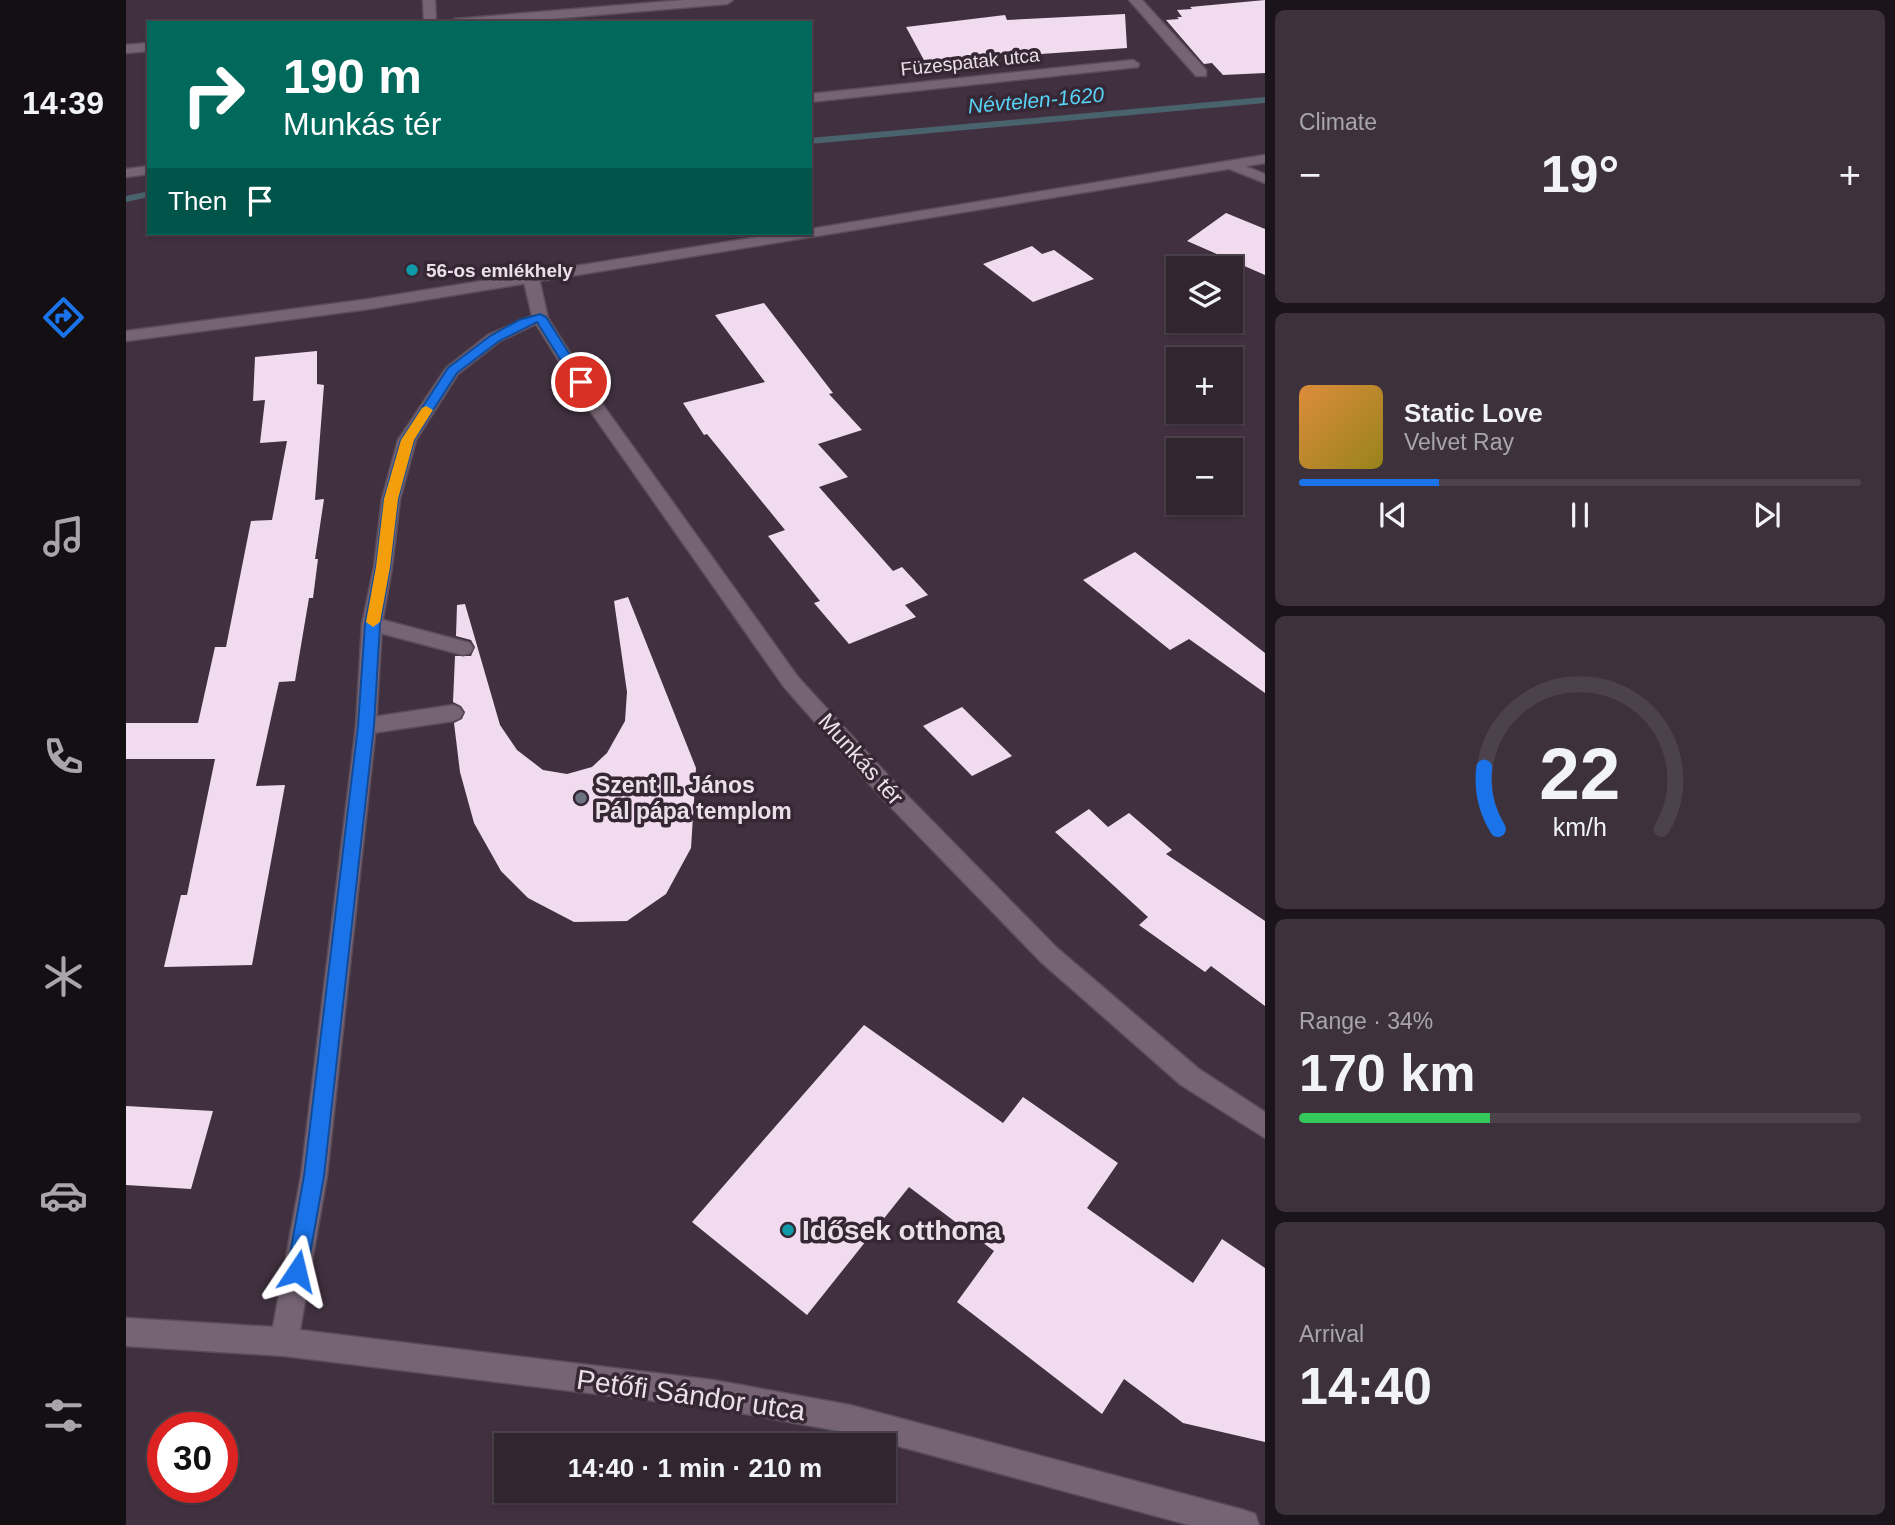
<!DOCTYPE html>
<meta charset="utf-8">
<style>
body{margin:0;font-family:Arial,sans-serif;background:#3d313c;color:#f1f3f6;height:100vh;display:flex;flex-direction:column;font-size:26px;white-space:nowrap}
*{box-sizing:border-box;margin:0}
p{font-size:23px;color:#a8a5ab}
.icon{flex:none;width:38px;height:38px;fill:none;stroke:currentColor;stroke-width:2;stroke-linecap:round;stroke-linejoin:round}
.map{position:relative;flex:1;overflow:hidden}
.sheet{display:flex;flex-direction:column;gap:10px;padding:10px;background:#1b141a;width:630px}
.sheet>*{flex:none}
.guide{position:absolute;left:21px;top:21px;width:665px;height:214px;border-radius:0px;box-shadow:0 2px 5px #0004,0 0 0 2px #4c424c;background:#00695c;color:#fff;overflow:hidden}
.tools{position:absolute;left:1040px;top:256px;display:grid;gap:14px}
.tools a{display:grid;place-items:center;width:77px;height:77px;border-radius:0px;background:#312530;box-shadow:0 2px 5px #0004,0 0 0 2px #4c424c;font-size:35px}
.speed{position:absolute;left:21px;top:1412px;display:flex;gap:14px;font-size:35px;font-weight:700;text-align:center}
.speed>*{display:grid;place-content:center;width:91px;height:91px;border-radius:50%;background:#312530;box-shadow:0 2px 5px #0004,0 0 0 2px #4c424c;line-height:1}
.speed .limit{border:10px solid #d22;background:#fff;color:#111}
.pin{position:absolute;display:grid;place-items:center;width:60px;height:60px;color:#fff;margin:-30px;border:4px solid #fff;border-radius:50%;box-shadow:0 2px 7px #0007}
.me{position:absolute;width:77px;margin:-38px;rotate:10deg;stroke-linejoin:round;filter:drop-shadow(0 0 5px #0008)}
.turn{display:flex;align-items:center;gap:24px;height:147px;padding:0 21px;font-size:32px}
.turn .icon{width:91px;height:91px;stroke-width:2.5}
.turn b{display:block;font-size:49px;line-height:60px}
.then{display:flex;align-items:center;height:66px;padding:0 21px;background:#0003;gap:14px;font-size:26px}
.big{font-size:52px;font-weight:600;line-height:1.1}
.sheet .widget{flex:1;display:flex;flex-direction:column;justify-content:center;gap:10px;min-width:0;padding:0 24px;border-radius:10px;background:#3d313c}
.sheet .dial{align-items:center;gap:0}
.dial svg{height:182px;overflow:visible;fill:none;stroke:#4c424c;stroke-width:7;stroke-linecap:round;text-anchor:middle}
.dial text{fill:#f1f3f6;stroke:none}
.song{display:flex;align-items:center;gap:21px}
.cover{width:84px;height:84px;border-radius:10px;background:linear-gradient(135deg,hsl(30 70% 55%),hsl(50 70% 35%))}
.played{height:7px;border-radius:4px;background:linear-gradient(90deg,#1a73e8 25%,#4c424c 25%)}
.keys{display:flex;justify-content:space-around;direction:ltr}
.heat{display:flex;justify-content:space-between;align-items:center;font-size:38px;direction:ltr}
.charge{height:10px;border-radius:5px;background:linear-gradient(90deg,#34c759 34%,#4c424c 0)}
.trip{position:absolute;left:368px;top:1433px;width:402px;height:70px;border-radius:0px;background:#312530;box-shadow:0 2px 5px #0004,0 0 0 2px #4c424c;font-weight:600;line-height:70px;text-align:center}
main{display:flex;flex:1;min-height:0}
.dock{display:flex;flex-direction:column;width:126px;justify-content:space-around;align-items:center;background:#140f13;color:#a8a5ab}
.dock .icon{width:49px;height:49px}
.dock .on{color:#1a73e8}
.dock b{font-size:32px;color:#f1f3f6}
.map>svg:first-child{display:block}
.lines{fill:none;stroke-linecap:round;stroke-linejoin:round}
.stream{fill:#49636d;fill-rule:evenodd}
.building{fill:#f0dcee}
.lane-casing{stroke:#5a4d59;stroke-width:3}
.street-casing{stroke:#5a4d59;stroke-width:3}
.secondary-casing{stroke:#5a4d59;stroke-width:3}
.lane{fill:#766474;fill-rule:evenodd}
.street{fill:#766474;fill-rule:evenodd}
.secondary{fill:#766474;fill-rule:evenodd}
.route{fill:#1a73e8;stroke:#114b97;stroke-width:2}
.slow{fill:#f59e0b}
.culture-dot{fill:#0f9aa8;stroke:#362735;stroke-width:2.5}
.worship-dot{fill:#6b7280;stroke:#362735;stroke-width:2.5}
.labels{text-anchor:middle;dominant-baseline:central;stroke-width:7;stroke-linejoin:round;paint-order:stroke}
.far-street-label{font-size:19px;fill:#eae0e9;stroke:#362735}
.far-poi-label{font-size:19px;font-weight:bold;fill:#eae0e9;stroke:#362735;text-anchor:start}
.far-water-label{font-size:21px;font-style:italic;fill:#57d3f5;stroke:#362735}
.street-label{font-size:23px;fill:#eae0e9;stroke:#362735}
.poi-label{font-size:23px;font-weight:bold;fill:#eae0e9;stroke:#362735;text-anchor:start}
.near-poi-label{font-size:28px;font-weight:bold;fill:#eae0e9;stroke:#362735;text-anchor:start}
.near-street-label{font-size:28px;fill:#eae0e9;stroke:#362735}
</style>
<main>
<nav class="dock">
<b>14:39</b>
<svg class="icon on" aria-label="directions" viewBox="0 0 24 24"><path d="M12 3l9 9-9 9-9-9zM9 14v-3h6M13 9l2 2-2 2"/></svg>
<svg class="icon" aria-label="music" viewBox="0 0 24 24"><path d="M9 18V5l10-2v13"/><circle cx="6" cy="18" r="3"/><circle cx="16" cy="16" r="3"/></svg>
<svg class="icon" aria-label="phone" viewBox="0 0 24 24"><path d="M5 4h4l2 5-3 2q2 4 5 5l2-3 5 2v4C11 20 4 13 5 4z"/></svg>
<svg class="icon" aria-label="climate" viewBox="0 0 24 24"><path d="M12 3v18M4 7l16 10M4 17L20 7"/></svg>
<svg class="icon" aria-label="car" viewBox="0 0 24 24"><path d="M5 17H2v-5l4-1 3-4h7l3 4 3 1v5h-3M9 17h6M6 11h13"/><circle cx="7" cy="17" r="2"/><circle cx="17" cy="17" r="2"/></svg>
<svg class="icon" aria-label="filters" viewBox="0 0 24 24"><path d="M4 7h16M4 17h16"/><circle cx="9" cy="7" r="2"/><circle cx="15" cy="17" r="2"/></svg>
</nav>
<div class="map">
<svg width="1139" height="1525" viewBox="0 0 1139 1525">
<rect width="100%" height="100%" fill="#413140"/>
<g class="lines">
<g class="stream">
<path d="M1139 97V103L684 144V138Z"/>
<path d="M23 191V197L0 202V196Z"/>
</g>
</g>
<g class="building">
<path d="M1139 0V73L1097 75 1086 63 1078 64 1040 20 1053 19 1051 17H1056L1051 10 1066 9 1064 7Z"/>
<path d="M999 14 1001 48 799 62 780 27 879 15 881 20Z"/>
<path d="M1100 213 1139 229V275L1061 241Z"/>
<path d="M906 246 916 254 928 250 968 279 907 302 857 264Z"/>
<path d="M638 303 707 393 703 394 736 430 692 444 722 477 693 487 767 571 776 567 802 595 779 605 790 617 723 644 688 603 694 601 642 536 659 530 581 434 578 435 557 403 639 382 589 315Z"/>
<path d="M191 351V384L198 385 189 500 198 499 189 559H192L187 598H183L169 681 153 682 130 786 159 785 126 965 38 967 55 895H61L89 759H0V723H72L89 647H100L125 521 146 520 161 441 134 443 139 400 127 401 129 357Z"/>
<path d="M1009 552 1139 653V693L1063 639 1044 650 957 580Z"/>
<path d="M502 597 570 768 565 848 540 894 501 921 448 922 402 898 375 871 348 823 334 772 328 723 336 719 339 712 335 706 327 702 329 656H345L349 647 345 640 330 636 331 605 339 604 374 725 391 750 417 770 441 774 466 767 481 753 499 721 501 692 488 601Z"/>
<path d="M836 707 886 756 846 776 797 726Z"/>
<path d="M963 809 982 827 1003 813 1046 850 1040 854 1139 921V1006L1085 966 1079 972 1013 925 1022 917 929 832Z"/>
<path d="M738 1025 877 1123 897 1097 992 1163 961 1208 1067 1283 1096 1239 1139 1268V1442L1057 1423 998 1379 976 1414 831 1302 868 1251 783 1187 681 1315 566 1222Z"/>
<path d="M0 1106 87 1111 65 1189 0 1185Z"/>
</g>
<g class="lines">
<g class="lane-casing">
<g id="lane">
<path d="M1003 0H1016L1080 70V76H1070Z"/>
<path d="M246 617 344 643 347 648 344 653 337 655 239 629 236 624 239 619Z"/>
<path d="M327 705 334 708 337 713 334 718 327 721 240 734 233 731 230 726 233 721 240 718Z"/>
</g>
</g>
<g class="street-casing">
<g id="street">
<path d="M297 0H309L310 23H298Z"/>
<path d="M558 0H607L601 4 376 23H323L329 19Z"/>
<path d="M23 43V51L0 53V45Z"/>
<path d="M1007 60 1013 64 1012 67 684 102V94Z"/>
<path d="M1106 161 1139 174V183L1101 168V162Z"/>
<path d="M23 166V174L0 177V169Z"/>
<path d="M405 273 413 278 422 318 475 402 672 677 770 784 931 948 1073 1069 1139 1112V1138L1055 1085 915 962 754 796 658 687 462 408 410 324 374 341 332 374 290 440 274 499 266 567 256 624 250 726 201 1176 174 1330 587 1380 724 1405 1118 1510 1129 1514 1133 1525H1063L724 1433 587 1408 158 1356 0 1346V1318L147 1327 175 1176 230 726 236 624 248 567 256 499 272 440 320 368 362 335 406 316 397 278Z"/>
</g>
</g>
<g class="secondary-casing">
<path id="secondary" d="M1139 155V163L243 309 0 341V331L243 299 657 233H684V229Z"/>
</g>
<use href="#lane" class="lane"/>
<use href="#street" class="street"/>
<use href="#secondary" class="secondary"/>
</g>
<path class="route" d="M414 314 420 317 461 382 459 385H450L411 322 373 341 331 373 288 440 272 499 264 567 254 624 248 726 198 1176 181 1271 178 1278 171 1281 164 1278 161 1271 178 1176 232 726 239 624 250 567 258 499 275 440 322 368 364 336 393 320Z"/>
<path class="slow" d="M300 406 307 410 288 440 272 499 264 567 254 622 247 627 240 622 250 567 258 499 275 440 296 408Z"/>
<g class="culture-dot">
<circle cx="286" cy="270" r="7"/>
<circle cx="662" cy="1230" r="7"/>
</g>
<circle class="worship-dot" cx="455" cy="798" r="7"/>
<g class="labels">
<g class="far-street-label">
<text transform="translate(844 62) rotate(-6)">Füzespatak utca</text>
</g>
<g class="far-poi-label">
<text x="300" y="270">56-os emlékhely</text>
</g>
<g class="far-water-label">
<text transform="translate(910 100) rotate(-5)">Névtelen-1620</text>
</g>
<g class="street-label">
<text transform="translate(735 759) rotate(48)">Munkás tér</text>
</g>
<g class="poi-label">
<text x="469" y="785">Szent II. János<tspan x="469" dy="26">Pál pápa templom</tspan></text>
</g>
<g class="near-poi-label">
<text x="676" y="1230">Idősek otthona</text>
</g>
<g class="near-street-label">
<text transform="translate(565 1395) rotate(8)">Petőfi Sándor utca</text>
</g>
</g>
</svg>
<div class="tools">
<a><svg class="icon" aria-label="layers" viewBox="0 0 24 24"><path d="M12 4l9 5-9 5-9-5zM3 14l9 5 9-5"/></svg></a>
<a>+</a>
<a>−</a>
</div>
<div class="speed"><div class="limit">30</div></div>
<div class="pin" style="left:455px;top:382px;background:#d93025"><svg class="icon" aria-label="arrive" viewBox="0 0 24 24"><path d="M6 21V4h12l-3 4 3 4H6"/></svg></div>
<svg class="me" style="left:171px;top:1271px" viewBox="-20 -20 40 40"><path d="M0-17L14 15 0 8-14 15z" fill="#1a73e8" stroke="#fff" stroke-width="4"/></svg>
<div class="trip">14:40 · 1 min · 210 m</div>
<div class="guide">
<div class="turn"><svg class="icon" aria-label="right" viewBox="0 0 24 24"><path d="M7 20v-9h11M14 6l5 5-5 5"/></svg><div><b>190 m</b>Munkás tér</div></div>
<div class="then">Then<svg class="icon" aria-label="arrive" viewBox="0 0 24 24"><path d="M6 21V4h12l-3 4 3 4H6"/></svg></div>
</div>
</div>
<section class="sheet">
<div class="widget"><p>Climate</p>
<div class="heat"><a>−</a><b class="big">19°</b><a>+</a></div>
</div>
<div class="widget">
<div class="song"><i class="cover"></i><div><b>Static Love</b><p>Velvet Ray</p></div></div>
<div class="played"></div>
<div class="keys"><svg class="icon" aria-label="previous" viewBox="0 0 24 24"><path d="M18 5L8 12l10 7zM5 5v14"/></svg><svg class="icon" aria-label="pause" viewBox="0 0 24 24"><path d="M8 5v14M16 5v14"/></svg><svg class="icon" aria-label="next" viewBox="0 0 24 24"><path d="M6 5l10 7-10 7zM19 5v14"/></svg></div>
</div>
<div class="widget dial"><svg viewBox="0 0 100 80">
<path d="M14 69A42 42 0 1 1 86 69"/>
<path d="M14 69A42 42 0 0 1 8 42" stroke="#1a73e8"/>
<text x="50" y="56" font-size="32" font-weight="700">22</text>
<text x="50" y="72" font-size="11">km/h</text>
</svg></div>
<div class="widget"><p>Range · 34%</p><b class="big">170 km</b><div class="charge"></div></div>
<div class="widget"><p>Arrival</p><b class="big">14:40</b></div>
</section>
</main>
